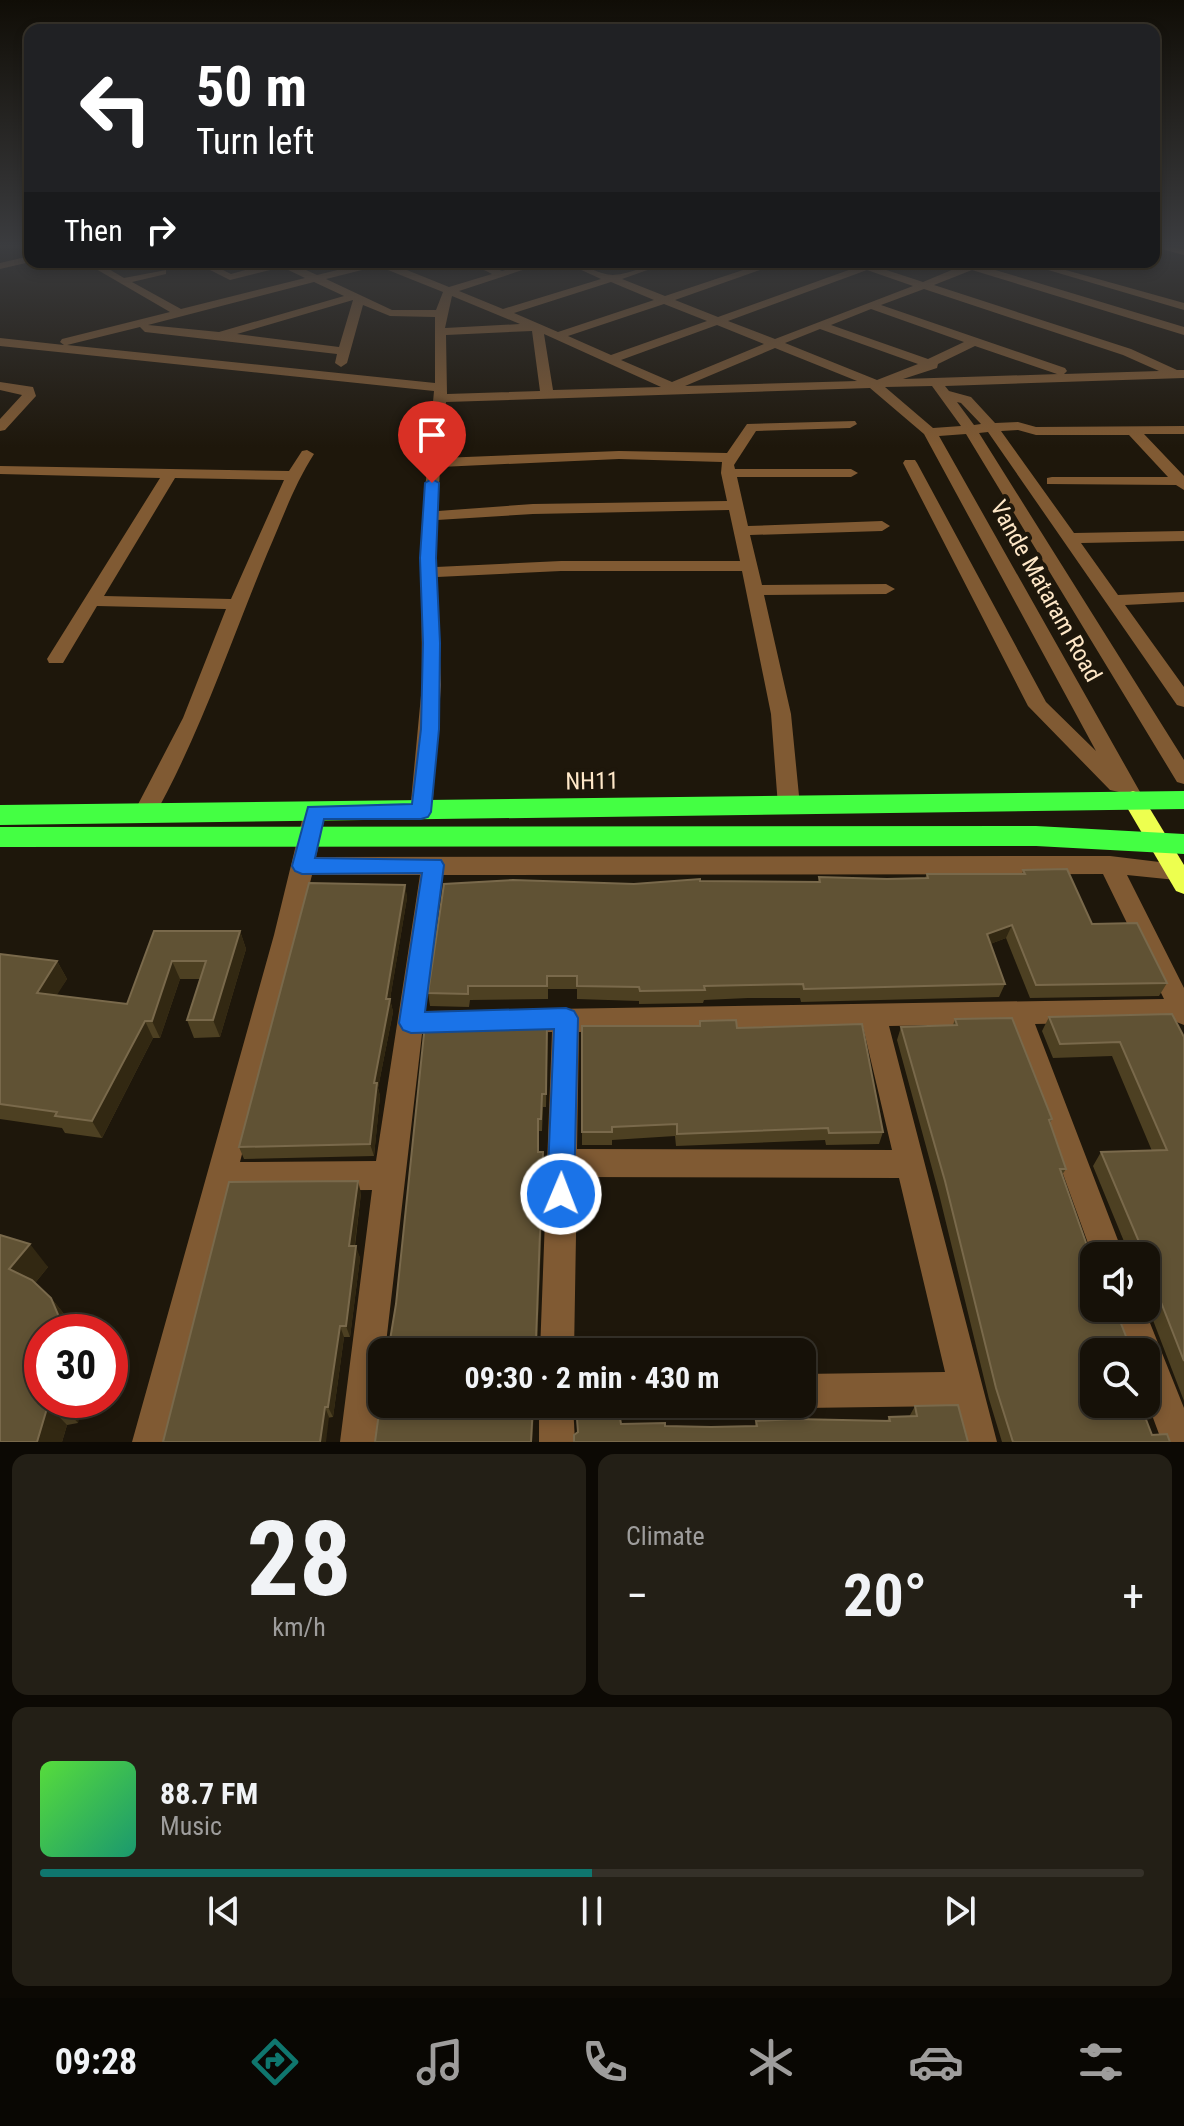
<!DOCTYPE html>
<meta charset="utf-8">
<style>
body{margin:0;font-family:"Roboto Condensed",sans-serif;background:#231f16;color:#f1f3f6;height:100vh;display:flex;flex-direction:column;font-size:30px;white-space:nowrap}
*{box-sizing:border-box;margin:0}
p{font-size:26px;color:#9e9d9c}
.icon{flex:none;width:44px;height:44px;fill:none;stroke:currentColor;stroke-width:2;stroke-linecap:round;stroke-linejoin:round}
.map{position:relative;height:1442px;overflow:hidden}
.panel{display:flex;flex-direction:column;gap:12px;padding:12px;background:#0c0904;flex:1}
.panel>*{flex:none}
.hud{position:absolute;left:24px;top:24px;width:1136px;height:244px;border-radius:16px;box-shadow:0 4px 12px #0003,0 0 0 2px #353129;background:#202124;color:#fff;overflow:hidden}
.buttons{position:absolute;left:1080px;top:1242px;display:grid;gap:16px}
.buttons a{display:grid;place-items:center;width:80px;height:80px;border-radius:16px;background:#161108;box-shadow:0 4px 12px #0003,0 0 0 2px #353129;font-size:40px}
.speed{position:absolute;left:24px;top:1314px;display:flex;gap:16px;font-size:40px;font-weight:700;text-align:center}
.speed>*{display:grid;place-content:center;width:104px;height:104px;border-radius:50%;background:#161108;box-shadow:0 4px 12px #0003,0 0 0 2px #353129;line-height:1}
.speed .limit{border:12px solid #d22;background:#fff;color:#111}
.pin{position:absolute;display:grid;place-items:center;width:68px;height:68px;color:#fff;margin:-82px -34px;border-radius:50% 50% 50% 0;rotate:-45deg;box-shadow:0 0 8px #0007}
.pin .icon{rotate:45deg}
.me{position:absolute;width:88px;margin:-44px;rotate:1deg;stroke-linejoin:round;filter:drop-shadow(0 0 6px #0008)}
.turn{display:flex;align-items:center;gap:28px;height:168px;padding:0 40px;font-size:36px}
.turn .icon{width:104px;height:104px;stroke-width:2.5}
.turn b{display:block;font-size:56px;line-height:68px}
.then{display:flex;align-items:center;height:76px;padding:0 40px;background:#0003;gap:16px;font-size:30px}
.big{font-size:60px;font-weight:700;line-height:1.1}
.panel .card{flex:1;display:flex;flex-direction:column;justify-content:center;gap:12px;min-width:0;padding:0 28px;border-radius:16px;background:#231f16}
.panel .dial{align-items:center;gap:0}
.dial b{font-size:104px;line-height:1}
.song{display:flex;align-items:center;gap:24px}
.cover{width:96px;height:96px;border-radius:12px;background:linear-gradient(135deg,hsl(110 70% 55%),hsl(160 70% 35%))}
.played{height:8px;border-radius:4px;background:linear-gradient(90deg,#0f766e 50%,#353129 50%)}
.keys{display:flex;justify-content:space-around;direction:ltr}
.heat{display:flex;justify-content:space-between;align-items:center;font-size:44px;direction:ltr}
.panel .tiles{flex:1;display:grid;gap:12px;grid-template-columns:1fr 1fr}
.card:last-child{grid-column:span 2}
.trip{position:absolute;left:368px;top:1338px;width:448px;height:80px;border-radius:16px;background:#161108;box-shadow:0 4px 12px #0003,0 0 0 2px #353129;font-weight:700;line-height:80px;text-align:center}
.dock{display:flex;height:128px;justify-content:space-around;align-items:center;background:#090703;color:#9e9d9c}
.dock .icon{width:56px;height:56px}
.dock .on{color:#0f766e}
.dock b{font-size:36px;color:#f1f3f6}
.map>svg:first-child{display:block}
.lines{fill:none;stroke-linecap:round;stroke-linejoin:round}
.minor{fill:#805a33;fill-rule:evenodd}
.major{fill:#edff4f;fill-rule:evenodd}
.highway{fill:#44ff43;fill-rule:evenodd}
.wall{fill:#4d4022}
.shaded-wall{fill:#322812}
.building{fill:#605234;stroke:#79694b;stroke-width:2}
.route{fill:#1a73e8;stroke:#114b97;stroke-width:2}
.labels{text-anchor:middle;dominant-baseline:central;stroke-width:8;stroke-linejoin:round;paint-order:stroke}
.street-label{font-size:24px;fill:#ffe8c8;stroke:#1e170b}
</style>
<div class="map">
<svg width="1184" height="1442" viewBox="0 0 1184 1442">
<rect width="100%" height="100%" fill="#1e170b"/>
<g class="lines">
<g class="minor">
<path d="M1154 245 1184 249V255L1154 247Z"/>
<path d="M30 256V262L0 269V263Z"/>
<path d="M84 262H97L124 278 166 270V274L132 282 181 309 305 278 282 267 230 280 194 262H207L231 274 274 262H295L293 264 317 275 370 262H387L449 287 492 274 468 262H482L502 271 531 262H547L459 291 503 309 601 279 564 262C582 262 599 275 613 275 633 274 650 262 670 262L622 279 665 296 767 262H782L675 300 718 317 857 267 847 262H862L923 282 966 264 989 262 982 266 1184 327V335L972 270 934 285 1131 349 1177 370H1184V378L945 386 949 391 971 397 995 423 1018 422 1036 427 1184 426V434H1144L1184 476V490L1176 485 1047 484V478L1052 477H1168L1129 435H1036L1018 430 1001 431 1074 533 1184 531V541L1081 543 1118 595 1184 592V602L1125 605 1184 687V707L1177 705 988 432 979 433 1184 760V784L1177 782 966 434 939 436 1144 799 1141 804H1125L1119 792 1110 790 1028 706 903 463 905 460H915L917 463 1046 702 1096 751 924 434 870 388 446 402 441 458 619 451 727 453 747 424 855 421 857 424 850 428 756 431 734 465 735 469H851L858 473 851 477H737L748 526 882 521 890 526 882 531 750 535 762 585 886 584 895 589 886 594 764 595 791 714 800 806 797 812H781L778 806 771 714 742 571H561L437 577 441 685 432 812 429 818H413L410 812 422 685 421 535 434 391 0 346V338L64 345 60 342 62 339 170 312ZM378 266 443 292 436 310H392L326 279ZM867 270 913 286 775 339 728 321ZM314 282 344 296 219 332 148 325ZM611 282 654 300 558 332 514 313ZM924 289 1123 355 1159 371 1064 374 1067 371 1065 368 881 305ZM452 296 520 324 445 328ZM353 300 339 347 237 334ZM664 304 707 321 611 355 568 336ZM363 305 390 316 435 317V383L67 345 140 327 145 332 337 354 335 363 341 367 347 363ZM871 309 964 342 928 359 831 325ZM717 325 764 344 672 382 621 360ZM820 329 918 364 877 380 785 343ZM532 331 540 391 447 394 446 335ZM544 334 661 387 553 390ZM975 346 1057 374H1059L903 379 937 368 938 364ZM775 348 857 381 685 386ZM932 386 961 426 933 428 885 387ZM957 402 961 403 981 424 974 425ZM619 459 722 462 721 473 727 501 533 504 438 511 440 467ZM729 510 740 561H561L436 567 437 520 533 514Z"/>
<path d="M1021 262H1037L1184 303V310Z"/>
<path d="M0 382 33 387 36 396 5 430 0 431V419L22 395 0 390Z"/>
<path d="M307 450 314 454C294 485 282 520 267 554 230 643 200 735 152 820H136L133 814 183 718 226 609 97 606 63 663H49L47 659 160 478 0 474V466L289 471 302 451ZM175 478 284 480 231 599 104 596Z"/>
<path d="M315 804 323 806 326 812 316 857 1110 856 1184 865V877L1176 880 1127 875 1184 988V1025L1174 1021 1035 1024 1124 1256H1094V1260L1009 1024 889 1026 997 1442H961L953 1406 802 1408 792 1404H802V1374L945 1372 899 1178 577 1177 574 1352H540L552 1032 422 1034 385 1352H382L376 1442H340L372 1190 232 1191 168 1442H132L274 935 304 812 307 806ZM1103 874 1164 999 425 1011 443 875ZM312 875H420L376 1161 240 1162ZM863 1027 892 1150 577 1149 579 1032Z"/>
<path d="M1112 1308H1144L1184 1408V1442H1162L1146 1399V1352H1128Z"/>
<path d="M539 1404H573L575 1442H539Z"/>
</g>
<path class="major" d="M1133 791 1141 794 1184 865V894L1176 891 1122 799 1125 794Z"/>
<g class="highway">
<path d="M1184 791V809L0 825V805Z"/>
<path d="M1036 826 1184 834V854L1036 846 0 847V827Z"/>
</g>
</g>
<g class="wall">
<path d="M1023 870 1167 983 1159 996 1030 998 1006 938 990 944 1005 984 999 997 801 1002 800 998H748L704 1000 703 1003 639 1004V1001L577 999V989H548V999L470 1000 469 1007 430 1006 428 993 634 884 700 881 818 882 819 877 887 879 925 878 927 874H1022Z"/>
<path d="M405 885 407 898 390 999 393 1012 378 1088 380 1096 374 1156 244 1159 239 1147Z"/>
<path d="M154 931H240L246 949 220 1037 194 1038 187 1020 200 979H180L160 1038H153L102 1138 65 1133 62 1128 0 1119V954L57 961 67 979 56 995 127 1004Z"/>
<path d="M1049 1017 1184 1037V1401L1146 1302V1256H1130L1093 1166 1101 1152 1152 1151 1112 1056 1053 1058 1042 1031Z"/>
<path d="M955 1019 1052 1119 1050 1123 1066 1169 1062 1175 1094 1352 1152 1435 1170 1442H1002L989 1399 939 1194 897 1040 901 1027 953 1025Z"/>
<path d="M700 1021 737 1028 883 1132 879 1144 826 1145 825 1140 676 1146 675 1136 612 1140V1145H582V1026H699Z"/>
<path d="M547 1022 546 1107H543L542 1131H539V1152H543L544 1164 537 1342 388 1352Z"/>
<path d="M361 1193 355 1246 360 1258 350 1337H344L333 1417 163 1442Z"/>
<path d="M0 1235 48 1267 35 1283 51 1298 69 1320 74 1332H42V1400H81L78 1423 67 1425 62 1442H0Z"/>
<path d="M915 1406 968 1442 621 1424 665 1426H755L756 1421H887L889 1417H909Z"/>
</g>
<g class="shaded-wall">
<path d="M405 885 407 898 390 999 393 1012 378 1088 380 1096 374 1156 370 1144 374 1083 386 999Z"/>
<path d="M1012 925 1006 938 982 947 987 934Z"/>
<path d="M240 931 246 949 220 1037 213 1020Z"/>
<path d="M57 961 67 979 47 1011 37 993Z"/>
<path d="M172 961 180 979 160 1038 152 1021Z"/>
<path d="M145 1021 153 1038 102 1138 92 1121Z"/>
<path d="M547 1022 548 1035 546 1107V1094Z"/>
<path d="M543 1152 544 1164 537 1352 536 1341Z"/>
<path d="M358 1181 361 1193 353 1258 349 1246Z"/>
<path d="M30 1244 48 1267 28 1292 9 1269Z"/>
<path d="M356 1246 360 1258 350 1337 346 1326Z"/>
<path d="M51 1298 69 1320 74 1332H65Z"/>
<path d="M340 1326 344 1337 333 1417 328 1407Z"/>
<path d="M60 1400H81L78 1423 60 1403Z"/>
<path d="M533 1404H535L532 1442H531Z"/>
<path d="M48 1405 67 1425 62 1442H37Z"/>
<path d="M325 1407 329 1417 326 1442H320Z"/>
</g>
<g class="building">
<path d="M1067 869 1092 924 1137 923 1167 983 1036 985 1012 925 987 934 1005 984 804 989 803 984 750 985 704 986 705 990 640 991 639 987 577 986V976H547V986H468V994L428 993 444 884 513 880 634 884 700 879V881L820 882 819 877 887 879 928 878 927 874H1025L1023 870Z"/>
<path d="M309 883 405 885 386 999H390L374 1083H377L370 1144 239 1147Z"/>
<path d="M154 931H240L213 1020H187L206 961H172L152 1021H145L92 1121 55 1116 57 1112 0 1104V954L57 961 37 993 127 1004Z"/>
<path d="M1172 1014 1184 1037V1361L1150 1274H1152L1146 1259V1256H1145L1101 1152 1167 1150 1120 1042 1060 1044 1049 1017Z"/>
<path d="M1012 1018 1052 1119 1049 1120 1066 1169H1060L1090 1254H1096L1097 1256H1094V1308H1115L1132 1352H1094V1404H1140L1152 1435 1167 1434 1170 1442H1013L996 1388 945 1181 901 1027 957 1025 955 1019Z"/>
<path d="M736 1020 737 1028 862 1024 883 1132 829 1133 828 1128 677 1134V1124L612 1127V1132H582V1026H700V1021Z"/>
<path d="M547 1022 546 1094H542L541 1119H538V1152H543L536 1341 542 1344V1352H388L396 1304 425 1024Z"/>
<path d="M358 1181 349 1246H356L346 1326H340L328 1407H325L320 1442H163L229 1182Z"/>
<path d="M0 1235 30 1244 9 1269 32 1280 51 1298 65 1331V1332H42V1400H60V1403L48 1405 37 1442H0Z"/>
<path d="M382 1391V1404H533L531 1442H375Z"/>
<path d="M958 1405 968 1442H574V1435L578 1432 577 1419 620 1418 621 1424 665 1423V1426L711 1427 757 1426 756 1421 794 1419 890 1421 889 1417 917 1416 915 1406Z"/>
</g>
<linearGradient id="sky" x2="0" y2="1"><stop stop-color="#100d06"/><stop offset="0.55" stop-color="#3b3c3f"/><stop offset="1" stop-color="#3b3c3f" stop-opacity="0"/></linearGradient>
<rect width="1184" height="447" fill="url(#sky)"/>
<path class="route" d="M432 479 439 483 436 558 440 643 439 729 431 812 428 817 421 819H324L315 858 441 860 444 865 425 1012 566 1008 574 1011 578 1018 574 1194 570 1204 561 1208 551 1204 547 1194 554 1029 411 1033 403 1030 399 1023 422 873 302 874 295 871 292 866 308 807 412 804 421 729 423 643 420 558 425 483Z"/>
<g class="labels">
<g class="street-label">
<text transform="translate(1046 591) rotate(61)">Vande Mataram Road</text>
<text transform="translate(592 781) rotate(-1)">NH11</text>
</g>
</g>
</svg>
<div class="buttons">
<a><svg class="icon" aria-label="sound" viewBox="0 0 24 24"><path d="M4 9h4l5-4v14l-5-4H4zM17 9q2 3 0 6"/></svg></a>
<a><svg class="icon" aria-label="search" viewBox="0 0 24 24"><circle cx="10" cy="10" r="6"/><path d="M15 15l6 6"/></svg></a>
</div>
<div class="speed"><div class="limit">30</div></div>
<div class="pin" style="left:432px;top:483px;background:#d93025"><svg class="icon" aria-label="arrive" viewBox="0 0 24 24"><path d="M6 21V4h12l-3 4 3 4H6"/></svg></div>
<svg class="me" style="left:561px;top:1194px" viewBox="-20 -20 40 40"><circle r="17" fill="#1a73e8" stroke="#fff" stroke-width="3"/><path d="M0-11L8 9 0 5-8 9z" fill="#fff"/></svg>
<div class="trip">09:30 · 2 min · 430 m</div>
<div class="hud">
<div class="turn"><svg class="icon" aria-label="left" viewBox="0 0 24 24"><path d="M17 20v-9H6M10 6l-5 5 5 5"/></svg><div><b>50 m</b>Turn left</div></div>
<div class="then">Then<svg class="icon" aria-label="right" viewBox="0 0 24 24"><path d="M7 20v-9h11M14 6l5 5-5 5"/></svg></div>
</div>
</div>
<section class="panel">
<div class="tiles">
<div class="card dial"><b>28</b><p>km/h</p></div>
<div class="card"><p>Climate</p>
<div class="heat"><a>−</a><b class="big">20°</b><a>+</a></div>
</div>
<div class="card">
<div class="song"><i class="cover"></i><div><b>88.7 FM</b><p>Music</p></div></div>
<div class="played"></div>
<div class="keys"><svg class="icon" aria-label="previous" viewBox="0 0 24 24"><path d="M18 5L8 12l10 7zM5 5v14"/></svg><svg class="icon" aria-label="pause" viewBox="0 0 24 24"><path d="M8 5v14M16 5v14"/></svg><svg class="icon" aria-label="next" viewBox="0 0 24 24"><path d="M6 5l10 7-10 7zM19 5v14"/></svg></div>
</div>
</div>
</section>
<nav class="dock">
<b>09:28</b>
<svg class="icon on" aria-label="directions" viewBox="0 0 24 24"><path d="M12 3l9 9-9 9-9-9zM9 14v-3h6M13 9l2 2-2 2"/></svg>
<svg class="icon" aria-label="music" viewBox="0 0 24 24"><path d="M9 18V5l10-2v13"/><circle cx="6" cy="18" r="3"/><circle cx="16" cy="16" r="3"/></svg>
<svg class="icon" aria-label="phone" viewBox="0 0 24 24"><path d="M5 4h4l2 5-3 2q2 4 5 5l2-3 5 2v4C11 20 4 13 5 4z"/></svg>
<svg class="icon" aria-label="climate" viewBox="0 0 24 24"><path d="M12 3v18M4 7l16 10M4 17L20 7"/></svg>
<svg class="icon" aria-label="car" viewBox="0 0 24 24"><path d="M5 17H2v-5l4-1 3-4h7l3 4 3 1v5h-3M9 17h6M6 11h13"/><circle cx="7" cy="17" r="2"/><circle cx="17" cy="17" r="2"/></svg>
<svg class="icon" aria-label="filters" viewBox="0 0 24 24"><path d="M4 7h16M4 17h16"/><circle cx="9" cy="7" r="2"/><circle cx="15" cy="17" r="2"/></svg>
</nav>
